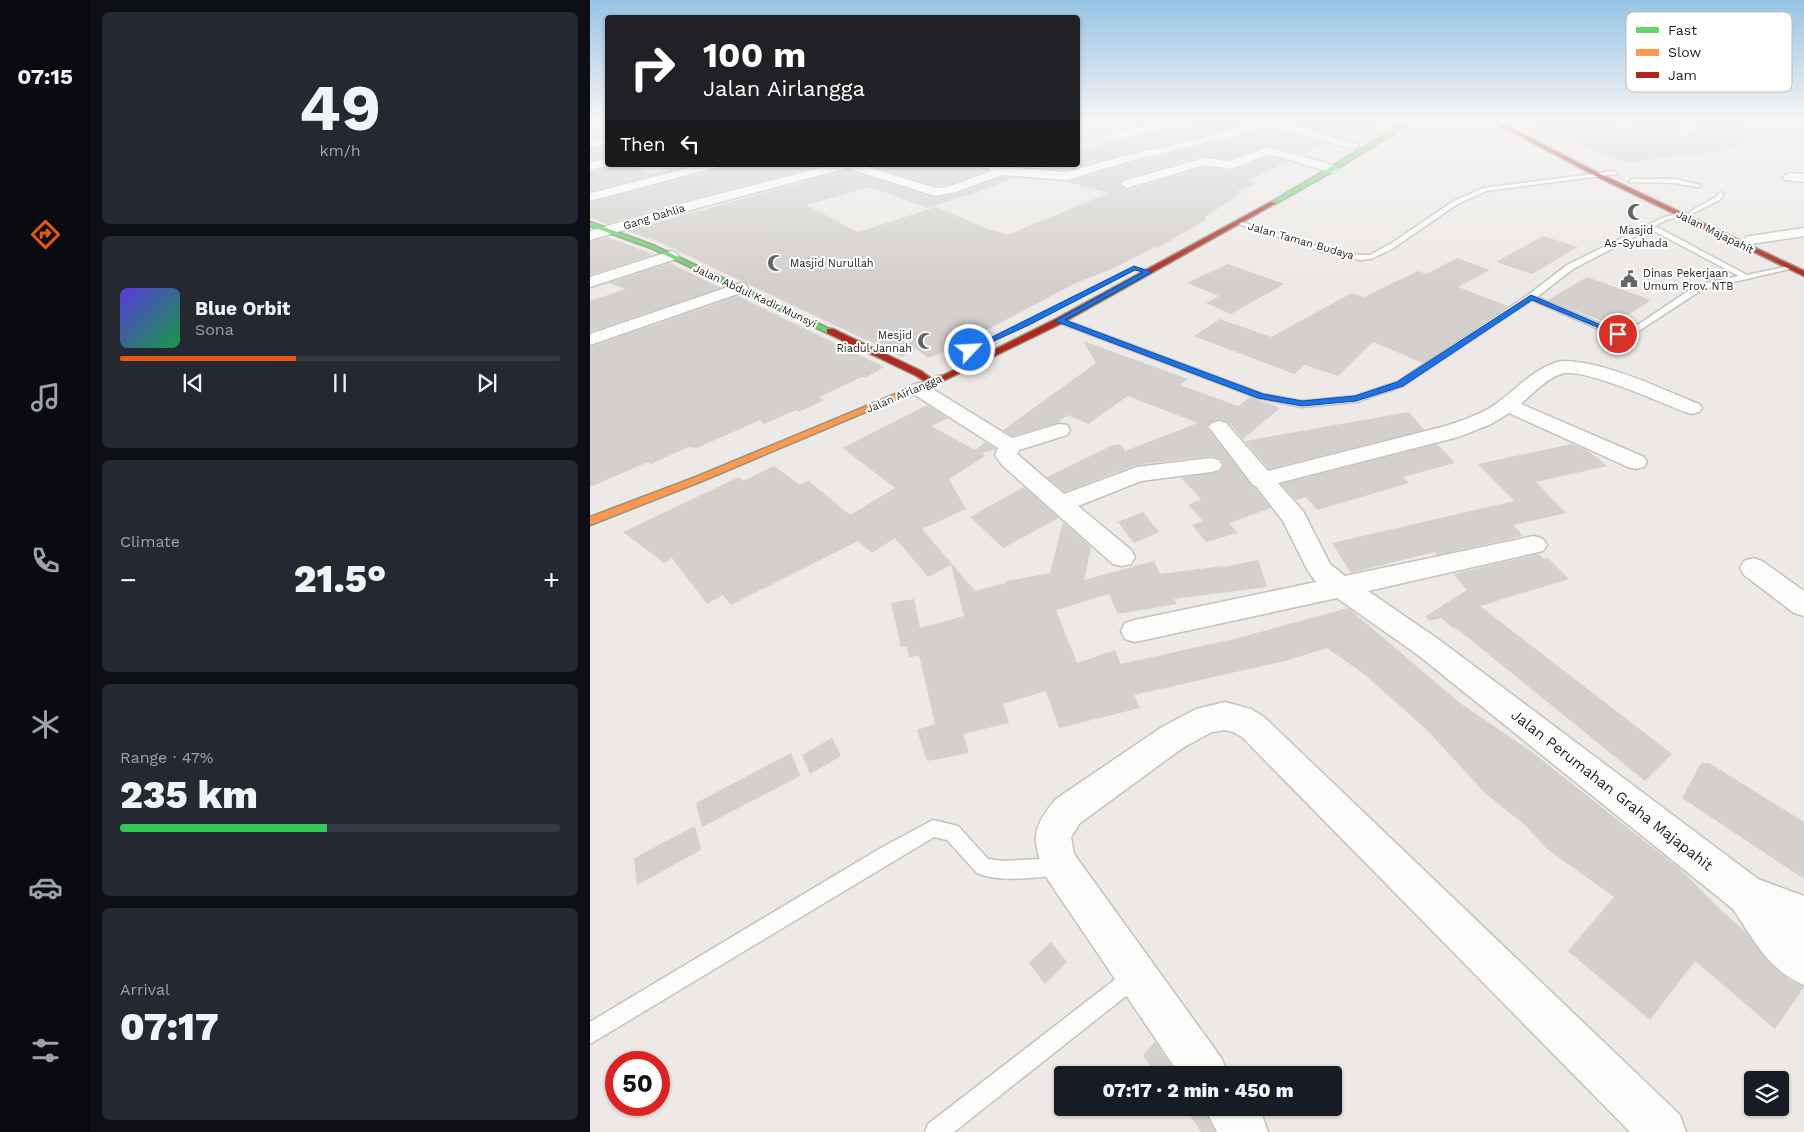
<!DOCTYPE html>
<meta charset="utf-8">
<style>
body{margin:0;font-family:"Work Sans",sans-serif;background:#242831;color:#f1f3f6;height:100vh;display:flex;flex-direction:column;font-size:19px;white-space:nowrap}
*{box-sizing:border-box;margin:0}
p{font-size:16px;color:#9ea1a6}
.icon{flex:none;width:28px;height:28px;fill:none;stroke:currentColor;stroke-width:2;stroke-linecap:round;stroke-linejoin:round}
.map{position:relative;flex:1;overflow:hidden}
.side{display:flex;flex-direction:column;gap:12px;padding:12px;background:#0d0f14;width:500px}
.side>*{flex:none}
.hud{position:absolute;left:15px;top:15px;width:475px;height:152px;border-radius:5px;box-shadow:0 1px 4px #0004;background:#202124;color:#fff;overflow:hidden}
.controls{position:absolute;left:1154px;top:1071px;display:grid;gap:10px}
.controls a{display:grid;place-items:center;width:45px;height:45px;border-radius:5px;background:#171b24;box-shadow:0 1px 4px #0004;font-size:25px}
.speed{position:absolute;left:15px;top:1051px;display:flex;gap:10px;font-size:25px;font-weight:700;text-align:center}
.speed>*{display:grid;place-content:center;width:65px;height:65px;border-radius:50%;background:#171b24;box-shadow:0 1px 4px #0004;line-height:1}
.speed .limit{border:8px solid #d22;background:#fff;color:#111}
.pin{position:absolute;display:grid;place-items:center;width:42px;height:42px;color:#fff;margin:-21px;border:2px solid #fff;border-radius:50%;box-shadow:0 1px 5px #0007}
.me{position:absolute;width:55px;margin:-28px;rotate:65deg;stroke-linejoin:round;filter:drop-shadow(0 0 4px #0008)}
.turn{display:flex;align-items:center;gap:18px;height:105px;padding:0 15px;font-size:22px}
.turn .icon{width:65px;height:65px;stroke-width:2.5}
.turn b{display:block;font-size:35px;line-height:42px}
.then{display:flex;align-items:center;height:48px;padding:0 15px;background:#0003;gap:10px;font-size:19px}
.big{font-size:38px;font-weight:800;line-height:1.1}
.side .card{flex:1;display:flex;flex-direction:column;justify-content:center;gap:8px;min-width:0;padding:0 18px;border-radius:8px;background:#242831}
.side .dial{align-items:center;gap:0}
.dial b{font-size:65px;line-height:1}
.song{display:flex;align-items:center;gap:15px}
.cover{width:60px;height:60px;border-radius:8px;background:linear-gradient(135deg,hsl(250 70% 55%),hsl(140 70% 35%))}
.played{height:5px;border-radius:2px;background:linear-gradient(90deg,#ea580c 40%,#363941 40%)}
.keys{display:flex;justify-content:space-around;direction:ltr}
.heat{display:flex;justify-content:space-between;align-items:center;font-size:28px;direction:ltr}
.charge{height:8px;border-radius:4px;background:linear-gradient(90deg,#34c759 47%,#363941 0)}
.trip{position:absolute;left:464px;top:1066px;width:288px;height:50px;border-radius:5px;background:#171b24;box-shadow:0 1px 4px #0004;font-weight:800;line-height:50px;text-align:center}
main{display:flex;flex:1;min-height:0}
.dock{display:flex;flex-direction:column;width:90px;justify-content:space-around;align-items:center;background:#090b0e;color:#9ea1a6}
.dock .icon{width:35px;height:35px}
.dock .on{color:#ea580c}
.dock b{font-size:22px;color:#f1f3f6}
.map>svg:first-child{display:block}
.building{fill:#d3d0cd}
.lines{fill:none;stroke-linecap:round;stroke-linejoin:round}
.lane-casing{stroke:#c3c2c1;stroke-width:3}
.street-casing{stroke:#c3c2c1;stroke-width:3}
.fast-casing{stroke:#95947f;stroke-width:3}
.slow-casing{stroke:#95947f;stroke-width:3}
.jam-casing{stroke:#95947f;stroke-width:3}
.lane{fill:#fcfcfb;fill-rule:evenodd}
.street{fill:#fcfcfb;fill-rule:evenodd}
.fast{fill:#63d668;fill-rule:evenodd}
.slow{fill:#ff974d;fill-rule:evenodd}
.jam{fill:#b3261e;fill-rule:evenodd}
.route{fill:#1a73e8;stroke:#114b97}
.labels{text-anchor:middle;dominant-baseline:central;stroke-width:4;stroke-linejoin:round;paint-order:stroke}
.far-street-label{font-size:11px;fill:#1e1e1e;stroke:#fff}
.far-poi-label{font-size:11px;fill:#1e1e1e;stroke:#fff;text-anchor:start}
.near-street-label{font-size:15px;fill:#1e1e1e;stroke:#fff}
.key{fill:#fff;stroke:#bcbcbc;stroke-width:1}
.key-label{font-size:14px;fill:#1e1e1e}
</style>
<main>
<nav class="dock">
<b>07:15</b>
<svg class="icon on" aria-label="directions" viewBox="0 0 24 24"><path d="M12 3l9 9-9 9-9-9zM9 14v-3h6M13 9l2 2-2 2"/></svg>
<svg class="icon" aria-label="music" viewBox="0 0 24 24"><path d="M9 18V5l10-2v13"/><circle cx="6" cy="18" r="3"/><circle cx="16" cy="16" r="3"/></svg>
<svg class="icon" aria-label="phone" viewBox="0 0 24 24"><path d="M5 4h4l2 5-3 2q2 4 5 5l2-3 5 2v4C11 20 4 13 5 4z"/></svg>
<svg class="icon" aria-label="climate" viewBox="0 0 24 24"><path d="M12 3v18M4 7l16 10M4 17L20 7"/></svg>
<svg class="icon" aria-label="car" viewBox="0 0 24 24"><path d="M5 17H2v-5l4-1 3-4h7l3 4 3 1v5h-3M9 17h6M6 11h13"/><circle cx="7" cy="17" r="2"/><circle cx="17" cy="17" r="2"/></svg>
<svg class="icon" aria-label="filters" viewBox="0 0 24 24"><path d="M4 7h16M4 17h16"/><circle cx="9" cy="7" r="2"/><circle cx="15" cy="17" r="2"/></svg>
</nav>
<section class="side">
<div class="card dial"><b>49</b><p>km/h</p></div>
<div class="card">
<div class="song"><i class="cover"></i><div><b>Blue Orbit</b><p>Sona</p></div></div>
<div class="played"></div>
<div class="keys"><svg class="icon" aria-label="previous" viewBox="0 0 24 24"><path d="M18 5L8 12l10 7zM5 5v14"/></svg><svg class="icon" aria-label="pause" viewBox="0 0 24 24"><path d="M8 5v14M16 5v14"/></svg><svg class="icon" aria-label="next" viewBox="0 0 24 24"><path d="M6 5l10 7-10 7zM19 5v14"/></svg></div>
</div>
<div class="card"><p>Climate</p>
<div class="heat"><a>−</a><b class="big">21.5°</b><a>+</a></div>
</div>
<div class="card"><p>Range · 47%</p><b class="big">235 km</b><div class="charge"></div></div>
<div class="card"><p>Arrival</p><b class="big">07:17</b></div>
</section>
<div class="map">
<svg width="1214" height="1132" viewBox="0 0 1214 1132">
<rect width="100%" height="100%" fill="#ece9e6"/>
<g class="building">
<path d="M538 120H579L549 126Z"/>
<path d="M609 120 665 121 648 127 534 154 476 170 454 168 466 165H488V151L516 143 602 125Z"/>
<path d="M690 120H795V124L754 138Z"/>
<path d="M933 120H1030L1022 127 1025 131 1034 130 1047 120H1097L1086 132 1085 136 1088 139 1097 138 1113 120H1146L1156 130 1162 131 1144 149 1035 163Z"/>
<path d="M679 127 736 143 719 148 723 149 712 154 678 145 640 159 614 156 532 179 529 184 538 190 615 167 642 171 679 156 698 161 658 181 666 183 646 192 651 193 614 218 617 219 568 248 565 247 526 267 486 283 381 338 384 339 338 358 326 349 312 357 69 242 37 231 257 170 345 198 364 195 412 177 423 178 388 192 337 208 280 187 216 205 268 232 346 207 395 228 417 235 519 193 477 182 541 163 656 135Z"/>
<path d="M18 145V157L0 160V149Z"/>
<path d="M22 165H44L60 174 80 168 83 170 0 191V172Z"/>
<path d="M132 165H233L104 198 17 224 0 218V203L128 169Z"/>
<path d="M277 165H390L398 171 357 185 346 186Z"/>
<path d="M953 236 988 247 942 274 906 262Z"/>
<path d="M17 237 57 252 63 255 0 275V242Z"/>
<path d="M867 258 900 270 868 287 918 306 833 363 783 342 748 376 715 365 704 374 604 336 630 319 681 337 762 293 774 297 828 271 836 274Z"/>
<path d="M80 263 131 288 0 332V301L36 289 19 283Z"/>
<path d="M638 264 669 275 694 284 641 314 616 303 629 296 597 283Z"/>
<path d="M997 277 1061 300 1023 325 958 300Z"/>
<path d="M148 296 294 367 275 378 272 377 229 397 234 400 209 412 206 410 174 424 170 420 107 448 98 447 61 464 58 462 0 487V347Z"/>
<path d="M493 341 598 379 590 385 648 406 660 397 690 408 653 439 637 421 628 419 621 422 616 427 681 508 639 523 648 533 616 542 602 525 613 521 598 505 611 499 591 478 629 472 634 464 629 458 621 456 546 465 474 492 457 477 521 446 530 444 535 451 608 423 538 396 498 424 478 415 467 423 422 436 413 430 506 363Z"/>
<path d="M337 405 358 418 341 426 385 450 395 442 406 449 392 453 395 456 359 479 376 509 332 529 385 591 416 583V581L460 573 473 522 501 547 494 580 564 561 570 574 633 566 634 567 668 560 677 587 584 599 587 604 528 614 519 594 466 610 487 663 525 650 531 664 648 638 758 608 870 703 942 752 1091 870 1134 913 1155 931 1180 964 1200 980 1214 987 1185 1029 1105 961 1060 1020 978 951 1024 897 957 849 936 826 895 793 837 730 774 674 737 648 699 660 544 695 550 708 469 728 456 691 413 704 419 723 373 734 379 753 337 761 327 730 345 724 329 655 319 658 317 646 311 647 301 603 324 599 330 628 374 616 361 565 338 577 305 538 282 553 268 541 141 605 133 595 117 604 82 558 74 563 33 532 149 477 153 481 184 466 210 485 219 481 260 515 305 488 253 448Z"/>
<path d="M819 412 834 430 679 469 655 441Z"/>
<path d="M847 444 865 463 813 477 819 483 727 510 716 497 706 500 691 484Z"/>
<path d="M982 444 1000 452 1017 466 946 482 976 513 923 525 933 536 847 555 845 552 761 573 742 543 924 501 888 464Z"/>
<path d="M434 487 469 518 413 548 380 517Z"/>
<path d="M553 512 569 532 544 543 528 522Z"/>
<path d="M949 554 954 559 958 558 979 579 890 606 1082 754 1055 781 866 628 864 629 851 618 839 621 836 616 877 590 863 574Z"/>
<path d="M242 738 251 756 220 774 212 755Z"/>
<path d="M201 753 210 776 112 827 106 803Z"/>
<path d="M1111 763H1119L1214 822V879L1092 798Z"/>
<path d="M105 826 111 850 47 885 44 858Z"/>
<path d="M461 942 477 962 455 984 439 963Z"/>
<path d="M565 1042 588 1075H566L553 1055Z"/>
<path d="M595 1108H613L625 1132H611Z"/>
</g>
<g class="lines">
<g class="lane-casing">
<g id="lane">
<path d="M1025 171 1027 174 896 191 866 205 802 249 781 259 770 260 733 252 643 222 648 221 738 249 770 255H780L802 243 862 202 893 188Z"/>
<path d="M1041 179H1084L1111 185 1108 187 1084 183 1039 182Z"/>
<path d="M1130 192 1133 194 1131 199 1104 213 1099 212 1126 197Z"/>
<path d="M1089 213 1092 215 1091 216 1076 220 1065 226 1157 275 1200 266 1204 268 1113 289 1038 338 1020 334 942 300 813 386 766 402 712 407 668 398 465 321 472 319 673 394 712 401 765 396 807 382 938 295 977 265 1072 218ZM1060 229 1149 276 1107 285 1037 332 1025 330 947 297 983 269Z"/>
<path d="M343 820 368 826 398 859 413 861 468 858 474 861 477 867 474 873 468 876C442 877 411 883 387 873L357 840 344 837 0 1044V1022L289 849Z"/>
<path d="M543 968 550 971 553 978 550 985 364 1132H335L338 1124 536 971Z"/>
</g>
</g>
<g class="street-casing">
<g id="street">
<path d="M0 120H18V123L0 126Z"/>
<path d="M588 120H607L602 123 525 140 514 141 509 138 514 135Z"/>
<path d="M666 120H683L767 144 769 146 763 149 679 125 656 133 541 161 477 180 412 175 363 193 345 196 257 168 115 206 0 240V231L105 200 241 165H271L346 188 357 187 402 171 392 165 476 172 534 156 649 129 668 122Z"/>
<path d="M1033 120H1045L1033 129H1025L1024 127Z"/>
<path d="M1100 120H1111L1096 137H1088L1087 135 1088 133Z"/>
<path d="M1148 120H1159L1166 127 1165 129H1157Z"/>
<path d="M1184 120 1214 122V128L1185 122Z"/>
<path d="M18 137V143L0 147V141Z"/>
<path d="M678 147 747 166 749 169 743 173 679 154 641 169 615 165 537 188 531 184 533 181 615 158 640 161Z"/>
<path d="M18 159V165H20L0 170V162Z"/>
<path d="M110 165H130L128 167 0 201V193Z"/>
<path d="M1199 173 1214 174V182L1195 180 1193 177Z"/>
<path d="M1214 228V236L1161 244 1156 243 1154 240 1156 237 1161 236Z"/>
<path d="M81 251 86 253 89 256 86 259 0 287V277Z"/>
<path d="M150 283 156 285 158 288 156 291 0 345V334Z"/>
<path d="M971 361C1016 361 1068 388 1109 404L1112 408 1109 412 1102 414 1095 412C1072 403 991 366 971 374 956 379 943 393 931 404L1054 457 1057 462 1054 467 1046 469 1038 467 919 413 901 424 868 437 688 483 713 511 740 564 755 576 944 536 953 539 957 545 953 551 778 591 848 639 1168 879 1214 896V985C1178 970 1164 940 1143 909L828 655 747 598 545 642 535 639 531 631 535 623 545 620 726 582 718 571 693 521 666 486 663 485 622 431 618 427 622 423 629 421 636 423 678 471 852 427C871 421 890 415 906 404 928 388 944 368 971 361Z"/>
<path d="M329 383 336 385 422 438 469 424 477 425 480 430 477 435 429 450 427 454 474 494 547 467 621 458 629 460 632 465 629 470 621 472 551 481 488 506 541 550 545 557 541 564 532 566 523 564 412 465 405 455 408 448 322 393 319 389 322 385Z"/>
<path d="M1163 558 1172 561 1214 591V616L1204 613 1154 575 1150 568 1154 561Z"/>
<path d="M635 702 661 709 674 717 1090 1115 1096 1132H1040L652 737 643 732 635 730 622 732 594 747 490 823 481 837 484 854 632 1059 638 1075H590L458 880C443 844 438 831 466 799L572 727 606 709Z"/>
<path d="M615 1108H666L672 1115 678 1132H627Z"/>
</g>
</g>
<g class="fast-casing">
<g id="fast">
<path d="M820 120H825L745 170 685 204 680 203Z"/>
<path d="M0 222 65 246 244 331 237 333 61 248 0 226Z"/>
</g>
</g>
<g class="slow-casing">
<path id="slow" d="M349 376H355L356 378 112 481 0 525V517L106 477Z"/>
</g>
<g class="jam-casing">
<g id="jam">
<path d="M900 120H905L1010 174 1214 271V276L1006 176Z"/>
<path d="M681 202 686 203 472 323 355 380H349L348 378 466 319Z"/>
<path d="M237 329H243L331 371 347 383 343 386 325 375 237 333Z"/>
</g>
</g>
<use href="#lane" class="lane"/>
<use href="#street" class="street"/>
<use href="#fast" class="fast"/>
<use href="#slow" class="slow"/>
<use href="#jam" class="jam"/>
</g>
<linearGradient id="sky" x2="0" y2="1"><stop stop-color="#96c3e4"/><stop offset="0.43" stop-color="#f6f5f4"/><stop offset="1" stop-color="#f6f5f4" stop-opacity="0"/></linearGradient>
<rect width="1214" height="278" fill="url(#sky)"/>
<path class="route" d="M544 266 562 272 475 320 673 394 712 401 765 396 807 382 941 295 1032 334 1026 335 942 300 813 386 766 401 712 406 668 398 465 321 553 272 545 270 439 325 382 351 376 350Z"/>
<defs>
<g id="mosque-bare" transform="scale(1.35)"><path d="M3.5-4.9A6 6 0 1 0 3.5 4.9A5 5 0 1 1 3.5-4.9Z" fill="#666564" stroke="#fff" stroke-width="2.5" paint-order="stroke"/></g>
<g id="civic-bare" transform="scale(1.35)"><path d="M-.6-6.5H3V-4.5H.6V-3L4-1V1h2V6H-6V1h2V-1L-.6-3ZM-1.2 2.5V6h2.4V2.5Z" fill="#666564" stroke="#fff" stroke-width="2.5" paint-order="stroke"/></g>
</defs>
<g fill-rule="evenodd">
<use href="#mosque-bare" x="1046" y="212"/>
<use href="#mosque-bare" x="186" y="263"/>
<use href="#civic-bare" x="1039" y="279"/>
<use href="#mosque-bare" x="336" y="341"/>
</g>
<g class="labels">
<g class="far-street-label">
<text transform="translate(64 217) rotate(-17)">Gang Dahlia</text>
<text transform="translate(1125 232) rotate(26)">Jalan Majapahit</text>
<text transform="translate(711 241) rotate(16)">Jalan Taman Budaya</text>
<text transform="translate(165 296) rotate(25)">Jalan Abdul Kadir Munsyi</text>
<text transform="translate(314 394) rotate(-23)">Jalan Airlangga</text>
</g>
<g class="far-poi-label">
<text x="1046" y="230" text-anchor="middle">Masjid<tspan x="1046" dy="13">As-Syuhada</tspan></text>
<text x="200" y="263">Masjid Nurullah</text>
<text x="1053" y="273">Dinas Pekerjaan<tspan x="1053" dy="13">Umum Prov. NTB</tspan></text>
<text x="322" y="335" text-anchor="end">Mesjid<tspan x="322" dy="13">Riadul Jannah</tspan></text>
</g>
<g class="near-street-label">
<text transform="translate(1022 790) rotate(38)">Jalan Perumahan Graha Majapahit</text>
</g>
</g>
<rect x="1036" y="12" width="166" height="80" rx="8" class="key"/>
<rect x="1046" y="27" width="23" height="6" fill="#63d668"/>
<rect x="1046" y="49" width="23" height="7" fill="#ff974d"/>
<rect x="1046" y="72" width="23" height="6" fill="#b3261e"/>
<g class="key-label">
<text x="1078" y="35">Fast</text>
<text x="1078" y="57">Slow</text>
<text x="1078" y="80">Jam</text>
</g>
</svg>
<div class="controls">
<a><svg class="icon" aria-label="layers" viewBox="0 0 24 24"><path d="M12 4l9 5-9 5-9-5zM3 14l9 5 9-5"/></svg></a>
</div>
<div class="speed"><div class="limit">50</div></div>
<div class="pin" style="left:1028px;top:334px;background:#d93025"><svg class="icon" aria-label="arrive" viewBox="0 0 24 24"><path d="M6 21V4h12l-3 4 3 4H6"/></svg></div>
<svg class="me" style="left:380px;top:350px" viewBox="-20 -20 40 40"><circle r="17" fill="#1a73e8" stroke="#fff" stroke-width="3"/><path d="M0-11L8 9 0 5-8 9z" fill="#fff"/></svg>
<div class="trip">07:17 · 2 min · 450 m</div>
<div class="hud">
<div class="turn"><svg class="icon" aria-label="right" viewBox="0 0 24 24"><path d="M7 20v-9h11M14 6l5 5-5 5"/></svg><div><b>100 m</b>Jalan Airlangga</div></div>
<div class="then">Then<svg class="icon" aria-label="left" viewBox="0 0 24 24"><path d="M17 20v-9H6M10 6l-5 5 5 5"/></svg></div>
</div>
</div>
</main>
